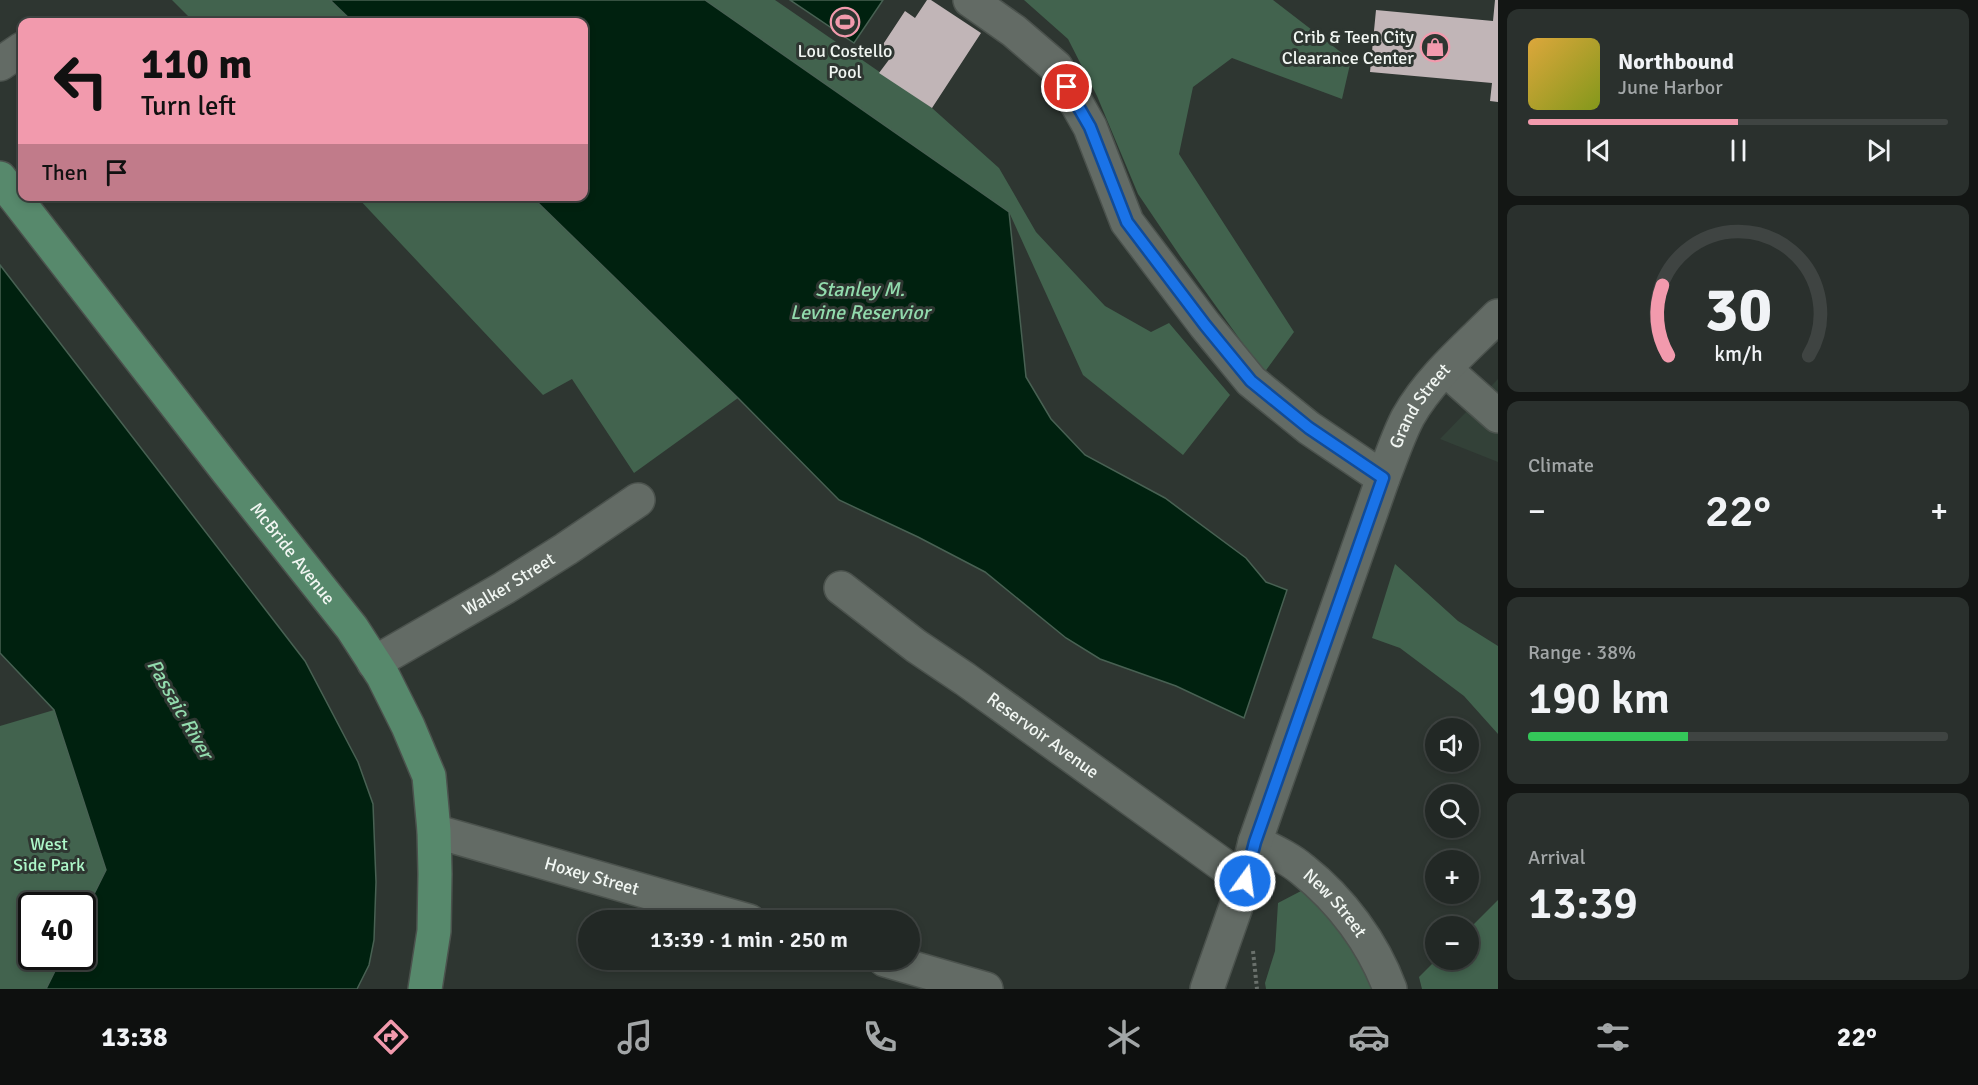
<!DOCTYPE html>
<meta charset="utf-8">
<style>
body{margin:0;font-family:Signika,sans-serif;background:#2a302d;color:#f1f3f6;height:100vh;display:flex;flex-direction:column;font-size:22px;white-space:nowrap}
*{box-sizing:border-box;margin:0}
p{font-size:20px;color:#a2a6a7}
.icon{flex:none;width:33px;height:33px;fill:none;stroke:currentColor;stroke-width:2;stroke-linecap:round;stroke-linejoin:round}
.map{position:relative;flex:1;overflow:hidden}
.drawer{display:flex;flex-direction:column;gap:9px;padding:9px;background:#131614;width:480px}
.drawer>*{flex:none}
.top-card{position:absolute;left:18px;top:18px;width:570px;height:183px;border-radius:12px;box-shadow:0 3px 9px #0003,0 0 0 2px #3f4442;background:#f29aad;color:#111;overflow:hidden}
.controls{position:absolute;left:1425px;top:718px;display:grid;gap:12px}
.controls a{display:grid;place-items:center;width:54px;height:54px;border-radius:50%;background:#222825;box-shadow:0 3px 9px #0003,0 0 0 2px #3f4442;font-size:30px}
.speed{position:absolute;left:18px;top:892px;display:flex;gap:12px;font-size:30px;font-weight:700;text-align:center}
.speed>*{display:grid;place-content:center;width:78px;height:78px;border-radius:50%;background:#222825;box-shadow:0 3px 9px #0003,0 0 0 2px #3f4442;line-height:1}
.speed .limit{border:3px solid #111;border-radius:9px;background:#fff;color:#111}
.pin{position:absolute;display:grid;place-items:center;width:51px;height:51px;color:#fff;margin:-26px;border:3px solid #fff;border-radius:50%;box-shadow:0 2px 6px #0007}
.me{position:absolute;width:66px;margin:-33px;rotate:14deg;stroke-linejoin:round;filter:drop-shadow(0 0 4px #0008)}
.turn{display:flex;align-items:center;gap:21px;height:126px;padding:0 24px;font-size:27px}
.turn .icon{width:78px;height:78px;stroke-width:2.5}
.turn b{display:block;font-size:42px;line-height:51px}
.then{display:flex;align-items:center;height:57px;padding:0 24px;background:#0003;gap:12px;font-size:22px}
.big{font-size:45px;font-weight:600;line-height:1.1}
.drawer .tile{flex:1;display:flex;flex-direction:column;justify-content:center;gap:9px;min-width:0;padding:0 21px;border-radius:12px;background:#2a302d}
.drawer .dial{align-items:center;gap:0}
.dial svg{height:156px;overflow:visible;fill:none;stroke:#3f4442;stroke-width:7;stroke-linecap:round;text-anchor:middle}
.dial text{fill:#f1f3f6;stroke:none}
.song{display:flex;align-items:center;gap:18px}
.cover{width:72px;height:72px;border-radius:9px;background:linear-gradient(135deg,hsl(40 70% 55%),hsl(70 70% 35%))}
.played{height:6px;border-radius:3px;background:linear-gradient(90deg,#f29aad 50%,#3f4442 50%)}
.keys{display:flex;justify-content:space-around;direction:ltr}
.heat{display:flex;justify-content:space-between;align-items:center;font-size:33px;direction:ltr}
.charge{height:9px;border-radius:4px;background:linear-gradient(90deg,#34c759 38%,#3f4442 0)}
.trip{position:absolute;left:578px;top:910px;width:342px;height:60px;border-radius:30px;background:#222825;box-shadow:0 3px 9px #0003,0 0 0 2px #3f4442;font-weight:600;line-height:60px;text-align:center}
.menu{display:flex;height:96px;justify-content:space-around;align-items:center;background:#0e100f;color:#a2a6a7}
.menu .icon{width:42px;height:42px}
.menu .active{color:#f29aad}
.menu b{font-size:27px;color:#f1f3f6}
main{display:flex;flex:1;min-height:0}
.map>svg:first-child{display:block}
.built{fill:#334138}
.green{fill:#42634e}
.water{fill:#00210f;stroke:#486153;stroke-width:1.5}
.building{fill:#c1b5b7}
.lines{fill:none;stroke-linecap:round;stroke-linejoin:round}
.minor-casing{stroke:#4b524d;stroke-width:36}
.major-casing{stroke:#4b524d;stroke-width:36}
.path{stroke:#6a716c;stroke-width:4;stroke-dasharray:3 3;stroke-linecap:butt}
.minor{stroke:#636b65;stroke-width:33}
.major{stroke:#57896c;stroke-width:33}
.route-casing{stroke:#114b97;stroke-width:15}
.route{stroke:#1a73e8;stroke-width:10}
.labels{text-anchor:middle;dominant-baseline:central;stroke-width:6;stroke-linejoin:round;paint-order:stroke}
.poi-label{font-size:18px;fill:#f1f6f2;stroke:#2e3631;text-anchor:end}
.street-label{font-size:18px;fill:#f1f6f2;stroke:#2e3631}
.park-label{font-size:18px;fill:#adf6c8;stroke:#2e3631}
.water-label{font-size:20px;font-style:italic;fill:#92dbad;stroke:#2e3631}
</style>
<main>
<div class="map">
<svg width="1498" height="989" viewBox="0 0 1498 989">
<rect width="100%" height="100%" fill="#2e3631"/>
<path class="built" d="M1498 379V462L1440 439Z"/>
<g class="green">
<path d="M172 0H330L353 22H194Z"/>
<path d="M705 0H775L932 108 999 168 1036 232 1105 306 1151 332 1169 323 1230 395 1183 455 1083 375 1009 212Z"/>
<path d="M1024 0H1273L1351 60 1342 99 1232 58 1193 87 1179 154 1294 332 1264 373 1180 256 1138 194 1097 96 1068 39Z"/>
<path d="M357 197H532L738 398 634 473 572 379 543 395Z"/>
<path d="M1395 564 1458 621 1498 646V734L1464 696 1400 648 1372 638Z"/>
<path d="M54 710 106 870 83 916 82 906H32V957H62L46 989H0V726Z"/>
<path d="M1301 891 1334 921 1375 989H1266L1265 983 1275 951 1278 903Z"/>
<path d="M1498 900V989H1422L1419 977 1436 960H1468L1469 929Z"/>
</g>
<g class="water">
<path d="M330 0H705L1009 212 1026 377 1051 419 1085 455 1165 498 1246 558 1266 582 1287 590 1244 718 1176 686 1100 659 1066 638 985 572 918 537 839 500 738 398 532 197 584 196V22H353Z"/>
<path d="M790 0H883L854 43Z"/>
<path d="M0 265 305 661 358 762 373 804 376 882 374 940 369 965 357 989H46L62 957H82L83 916 106 870 54 710 0 653Z"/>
</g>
<g class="building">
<path d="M927 0H931L981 33 932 108 879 73 891 57 880 49 905 11 915 18Z"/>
<path d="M1495 0H1498V102L1490 101 1492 83 1370 72 1376 10 1493 21Z"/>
</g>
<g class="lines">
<g class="minor-casing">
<g id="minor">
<path d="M970 0 1014 31 1056 67 1090 127 1127 222 1205 325 1251 381 1309 428 1383 478"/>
<path d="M0 64 22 49"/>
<path d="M1445 369 1498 416"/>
<path id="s1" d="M841 588 916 646 965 679 1245 881"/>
<path id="s2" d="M374 663 504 588 566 549 638 500"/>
<path id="s3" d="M434 831 749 921"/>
<path id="s4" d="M1255 842C1271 850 1289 858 1303 870 1341 900 1373 943 1390 989"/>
<path d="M885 960 986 989"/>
<path id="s5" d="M1207 989 1245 881 1255 842 1383 478C1391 458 1398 436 1408 417 1430 378 1467 347 1498 316"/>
</g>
</g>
<g class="major-casing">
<g id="major">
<path id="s6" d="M0 178 228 472 352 628 383 676 408 726 429 776 434 831 435 874 434 931 425 989"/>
</g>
</g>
<path class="path" d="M1253 951 1257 989"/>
<use href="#minor" class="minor"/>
<use href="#major" class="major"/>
</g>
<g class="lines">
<g class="route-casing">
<path id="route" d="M1067 87 1090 127 1127 222 1205 325 1251 381 1309 428 1383 478 1255 842 1245 881"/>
</g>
<use href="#route" class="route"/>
</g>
<defs>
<g id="stadium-ring" transform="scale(1.5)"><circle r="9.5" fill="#2e3631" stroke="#f29aad" stroke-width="1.5"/><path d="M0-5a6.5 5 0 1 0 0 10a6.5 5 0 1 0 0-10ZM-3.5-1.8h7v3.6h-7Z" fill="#f29aad"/></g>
<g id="shop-ring" transform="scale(1.5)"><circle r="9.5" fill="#2e3631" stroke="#f29aad" stroke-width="1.5"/><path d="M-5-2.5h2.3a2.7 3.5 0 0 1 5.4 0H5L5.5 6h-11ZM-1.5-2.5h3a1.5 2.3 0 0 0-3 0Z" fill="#f29aad"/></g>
</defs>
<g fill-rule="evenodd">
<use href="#stadium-ring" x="845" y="22"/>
<use href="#shop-ring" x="1435" y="47"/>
</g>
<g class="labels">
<g class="poi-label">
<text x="1414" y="37">Crib &amp; Teen City<tspan x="1414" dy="21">Clearance Center</tspan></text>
<text x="845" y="51" text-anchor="middle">Lou Costello<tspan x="845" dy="21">Pool</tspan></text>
</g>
<g class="street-label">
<text stroke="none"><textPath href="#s5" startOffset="622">Grand Street</textPath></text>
<text stroke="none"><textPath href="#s6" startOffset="476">McBride Avenue</textPath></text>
<text stroke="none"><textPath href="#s2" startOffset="156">Walker Street</textPath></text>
<text stroke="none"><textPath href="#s1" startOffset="250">Reservoir Avenue</textPath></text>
<text stroke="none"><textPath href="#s3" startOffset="164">Hoxey Street</textPath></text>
<text stroke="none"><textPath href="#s4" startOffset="102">New Street</textPath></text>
</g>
<g class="park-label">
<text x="49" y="844">West<tspan x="49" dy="21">Side Park</tspan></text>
</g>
<g class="water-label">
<text x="860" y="289">Stanley M.<tspan x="860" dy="23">Levine Reservior</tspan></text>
<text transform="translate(180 709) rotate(60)">Passaic River</text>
</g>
</g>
</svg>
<div class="controls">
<a><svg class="icon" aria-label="sound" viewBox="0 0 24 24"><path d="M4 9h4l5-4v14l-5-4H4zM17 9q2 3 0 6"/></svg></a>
<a><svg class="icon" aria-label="search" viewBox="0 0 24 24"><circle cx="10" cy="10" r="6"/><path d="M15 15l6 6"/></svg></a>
<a>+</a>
<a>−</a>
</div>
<div class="speed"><div class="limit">40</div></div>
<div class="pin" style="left:1067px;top:87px;background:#d93025"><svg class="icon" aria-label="arrive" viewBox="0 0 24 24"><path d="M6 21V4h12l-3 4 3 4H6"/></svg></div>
<svg class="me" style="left:1245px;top:881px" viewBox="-20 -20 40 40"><circle r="17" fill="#1a73e8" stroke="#fff" stroke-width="3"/><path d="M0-11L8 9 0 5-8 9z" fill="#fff"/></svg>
<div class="trip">13:39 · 1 min · 250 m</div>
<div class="top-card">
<div class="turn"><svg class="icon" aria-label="left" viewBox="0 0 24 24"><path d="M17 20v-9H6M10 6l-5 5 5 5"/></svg><div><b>110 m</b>Turn left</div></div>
<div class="then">Then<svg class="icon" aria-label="arrive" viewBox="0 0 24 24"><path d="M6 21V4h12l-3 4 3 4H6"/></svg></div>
</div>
</div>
<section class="drawer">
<div class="tile">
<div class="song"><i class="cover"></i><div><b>Northbound</b><p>June Harbor</p></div></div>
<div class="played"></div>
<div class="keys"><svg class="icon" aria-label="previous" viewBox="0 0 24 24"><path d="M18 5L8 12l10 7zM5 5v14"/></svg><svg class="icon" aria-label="pause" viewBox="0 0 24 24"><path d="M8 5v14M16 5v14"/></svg><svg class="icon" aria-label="next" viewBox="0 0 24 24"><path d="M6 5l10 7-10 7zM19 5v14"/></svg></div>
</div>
<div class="tile dial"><svg viewBox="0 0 100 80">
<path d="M14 69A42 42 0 1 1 86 69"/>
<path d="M14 69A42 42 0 0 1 11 33" stroke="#f29aad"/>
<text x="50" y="56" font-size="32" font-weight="700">30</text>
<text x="50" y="72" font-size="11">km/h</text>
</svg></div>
<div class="tile"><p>Climate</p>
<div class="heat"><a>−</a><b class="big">22°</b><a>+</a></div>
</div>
<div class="tile"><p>Range · 38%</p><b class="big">190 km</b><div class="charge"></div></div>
<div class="tile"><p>Arrival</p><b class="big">13:39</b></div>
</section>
</main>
<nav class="menu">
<b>13:38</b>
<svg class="icon active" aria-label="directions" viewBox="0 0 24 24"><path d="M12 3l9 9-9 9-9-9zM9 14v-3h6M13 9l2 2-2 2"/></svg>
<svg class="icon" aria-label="music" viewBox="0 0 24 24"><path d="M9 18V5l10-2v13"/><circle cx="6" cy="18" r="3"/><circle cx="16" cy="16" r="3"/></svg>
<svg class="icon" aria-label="phone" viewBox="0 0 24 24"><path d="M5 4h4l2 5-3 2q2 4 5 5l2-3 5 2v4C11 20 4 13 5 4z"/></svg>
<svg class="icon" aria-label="climate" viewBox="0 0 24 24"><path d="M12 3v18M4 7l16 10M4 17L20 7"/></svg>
<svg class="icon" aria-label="car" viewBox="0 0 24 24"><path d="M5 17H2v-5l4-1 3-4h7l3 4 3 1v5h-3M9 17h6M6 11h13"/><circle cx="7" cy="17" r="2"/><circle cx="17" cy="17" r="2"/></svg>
<svg class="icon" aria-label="filters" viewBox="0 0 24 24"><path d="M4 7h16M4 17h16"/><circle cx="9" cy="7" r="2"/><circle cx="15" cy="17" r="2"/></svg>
<b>22°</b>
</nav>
